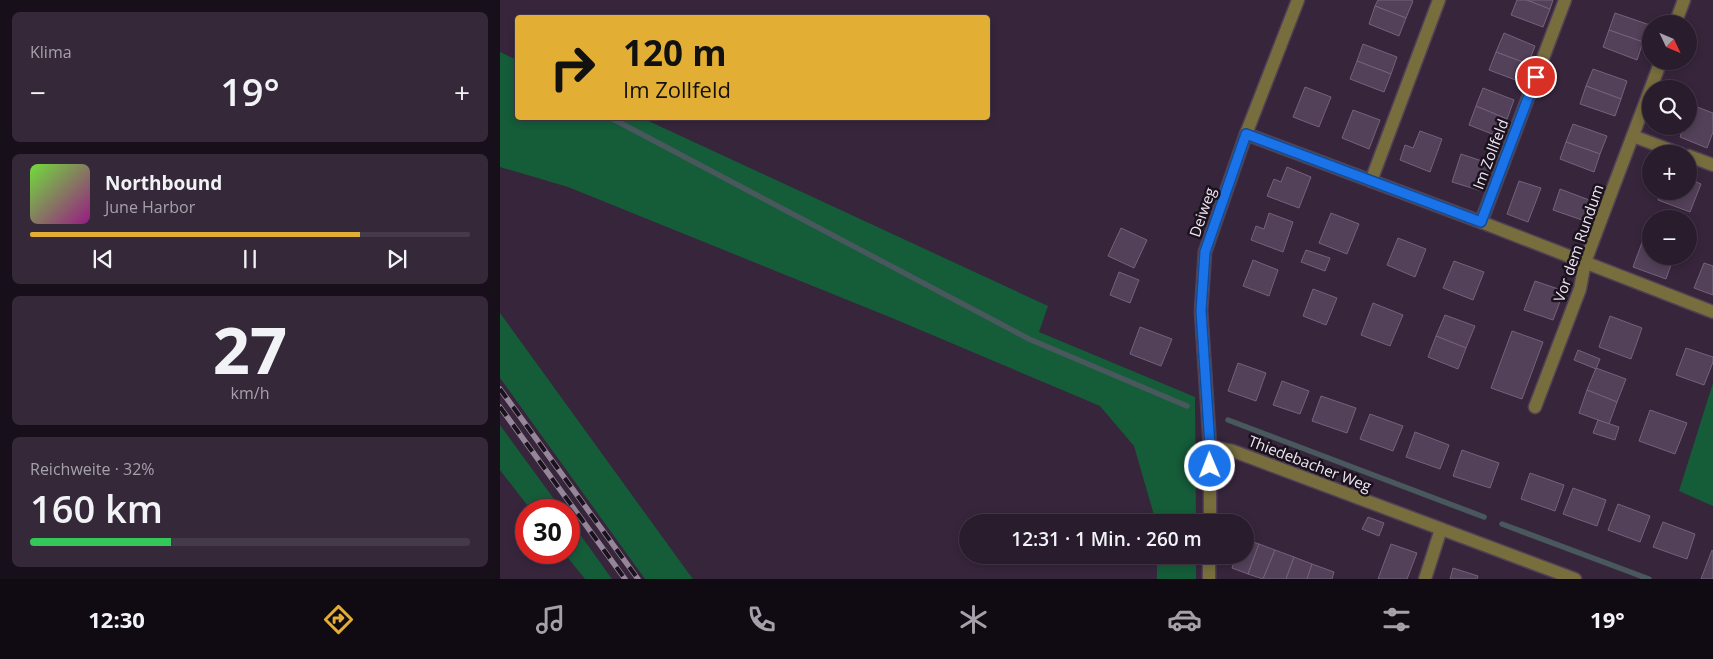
<!DOCTYPE html>
<html lang="de">
<meta charset="utf-8">
<style>
body{margin:0;font-family:"Open Sans",sans-serif;background:#352939;color:#f1f3f6;height:100vh;display:flex;flex-direction:column;font-size:19px;white-space:nowrap}
*{box-sizing:border-box;margin:0}
p{font-size:16px;color:#a5a1aa}
.icon{flex:none;width:28px;height:28px;fill:none;stroke:currentColor;stroke-width:2;stroke-linecap:round;stroke-linejoin:round}
.map{position:relative;flex:1;overflow:hidden}
.drawer{display:flex;flex-direction:column;gap:12px;padding:12px;background:#170f19;width:500px}
.drawer>*{flex:none}
.banner{position:absolute;left:15px;top:15px;width:475px;height:105px;border-radius:5px;box-shadow:0 2px 8px #0003,0 0 0 1px #453a49;background:#e3ae34;color:#111;overflow:hidden}
.needle{width:32px;rotate:134deg}
.buttons{position:absolute;left:1142px;top:15px;display:grid;gap:10px}
.buttons a{display:grid;place-items:center;width:55px;height:55px;border-radius:50%;background:#291c2d;box-shadow:0 2px 8px #0003,0 0 0 1px #453a49;font-size:25px}
.speed{position:absolute;left:15px;top:499px;display:flex;gap:10px;font-size:25px;font-weight:700;text-align:center}
.speed>*{display:grid;place-content:center;width:65px;height:65px;border-radius:50%;background:#291c2d;box-shadow:0 2px 8px #0003,0 0 0 1px #453a49;line-height:1}
.speed .limit{border:8px solid #d22;background:#fff;color:#111}
.pin{position:absolute;display:grid;place-items:center;width:42px;height:42px;color:#fff;margin:-21px;border:2px solid #fff;border-radius:50%;box-shadow:0 1px 5px #0007}
.me{position:absolute;width:55px;margin:-28px;rotate:359deg;stroke-linejoin:round;filter:drop-shadow(0 0 4px #0008)}
.turn{display:flex;align-items:center;gap:18px;height:105px;padding:0 25px;font-size:22px}
.turn .icon{width:65px;height:65px;stroke-width:2.5}
.turn b{display:block;font-size:35px;line-height:42px}
.big{font-size:38px;font-weight:600;line-height:1.1}
.drawer .card{flex:1;display:flex;flex-direction:column;justify-content:center;gap:8px;min-width:0;padding:0 18px;border-radius:8px;background:#352939}
.drawer .dial{align-items:center;gap:0}
.dial b{font-size:65px;line-height:1}
.song{display:flex;align-items:center;gap:15px}
.cover{width:60px;height:60px;border-radius:8px;background:linear-gradient(135deg,hsl(100 70% 55%),hsl(310 70% 35%))}
.played{height:5px;border-radius:2px;background:linear-gradient(90deg,#e3ae34 75%,#453a49 75%)}
.keys{display:flex;justify-content:space-around;direction:ltr}
.heat{display:flex;justify-content:space-between;align-items:center;font-size:28px;direction:ltr}
.charge{height:8px;border-radius:4px;background:linear-gradient(90deg,#34c759 32%,#453a49 0)}
.trip{position:absolute;left:459px;top:514px;width:295px;height:50px;border-radius:25px;background:#291c2d;box-shadow:0 2px 8px #0003,0 0 0 1px #453a49;font-weight:600;line-height:50px;text-align:center}
.tabs{display:flex;height:80px;justify-content:space-around;align-items:center;background:#100b12;color:#a5a1aa}
.tabs .icon{width:35px;height:35px}
.tabs .active{color:#e3ae34}
.tabs b{font-size:22px;color:#f1f3f6}
main{display:flex;flex:1;min-height:0}
.map>svg:first-child{display:block}
.green{fill:#155c39}
.lines{fill:none;stroke-linecap:round;stroke-linejoin:round}
.stream{stroke:#48585d;stroke-width:5.5}
.building{fill:#534059;stroke:#75617c}
.street-casing{stroke:#514056;stroke-width:15}
.street{stroke:#776d3d;stroke-width:12}
.rail-casing{stroke:#95869a;stroke-width:5.5}
.rail{stroke:#1a121c;stroke-width:4;stroke-dasharray:11;stroke-linecap:butt}
.route-casing{stroke:#114b97;stroke-width:12}
.route{stroke:#1a73e8;stroke-width:9}
.labels{text-anchor:middle;dominant-baseline:central;stroke-width:5;stroke-linejoin:round;paint-order:stroke}
.street-label{font-size:15px;fill:#f1e5f5;stroke:#1a121c}
</style>
<main>
<section class="drawer">
<div class="card"><p>Klima</p>
<div class="heat"><a>−</a><b class="big">19°</b><a>+</a></div>
</div>
<div class="card">
<div class="song"><i class="cover"></i><div><b>Northbound</b><p>June Harbor</p></div></div>
<div class="played"></div>
<div class="keys"><svg class="icon" aria-label="previous" viewBox="0 0 24 24"><path d="M18 5L8 12l10 7zM5 5v14"/></svg><svg class="icon" aria-label="pause" viewBox="0 0 24 24"><path d="M8 5v14M16 5v14"/></svg><svg class="icon" aria-label="next" viewBox="0 0 24 24"><path d="M6 5l10 7-10 7zM19 5v14"/></svg></div>
</div>
<div class="card dial"><b>27</b><p>km/h</p></div>
<div class="card"><p>Reichweite · 32%</p><b class="big">160 km</b><div class="charge"></div></div>
</section>
<div class="map">
<svg width="1213" height="579" viewBox="0 0 1213 579">
<rect width="100%" height="100%" fill="#37253c"/>
<g class="green">
<path d="M0 52 17 60 18 118H142L548 306 539 332 695 397 696 522H656L634 446 600 406 392 318 68 187 0 167Z"/>
<path d="M0 313 187 571 193 579H145L0 378Z"/>
<path d="M1213 383V506L1179 491Z"/>
<path d="M0 425 62 510H31L0 470Z"/>
<path d="M69 519 112 579H85L64 553 69 552Z"/>
<rect x="657" y="555" width="39" height="24"/>
</g>
<g class="lines">
<g class="stream">
<path d="M111 118 529 339 687 406"/>
<path d="M728 420 984 517"/>
<path d="M1002 524 1149 579"/>
</g>
</g>
<g class="building">
<path d="M878 0H911L913 1 906 18 875 6Z"/>
<path d="M1017 0H1027L1050 9 1043 27 1011 15Z"/>
<path d="M1027 0H1053L1050 9Z"/>
<path d="M875 6 906 18 899 36 869 24Z"/>
<path d="M1115 13 1150 25 1143 42 1109 30Z"/>
<path d="M1109 30 1143 42 1137 60 1103 47Z"/>
<path d="M1004 33 1035 46 1028 64 996 52Z"/>
<path d="M863 44 897 57 891 74 857 61Z"/>
<path d="M996 52 1028 64 1021 82 989 70Z"/>
<path d="M857 61 891 74 884 92 850 79Z"/>
<path d="M1093 69 1127 81 1121 99 1086 86Z"/>
<path d="M1086 86 1121 99 1115 116 1080 104Z"/>
<path d="M805 87 831 97 819 127 793 117Z"/>
<path d="M983 88 1014 100 1007 119 976 106Z"/>
<path d="M1192 105 1213 113V132L1207 148 1180 137 1184 126H1189V115Z"/>
<path d="M976 106 1007 119 1000 137 969 125Z"/>
<path d="M853 110 880 120 869 149 842 138Z"/>
<path d="M1073 124 1107 136 1100 154 1066 142Z"/>
<path d="M920 131 942 139 930 172 900 160 905 145 913 148Z"/>
<path d="M1066 142 1100 154 1094 172 1060 159Z"/>
<path d="M961 154 991 164 982 191 952 182Z"/>
<path d="M787 167 811 177 799 208 767 196 774 179 781 182Z"/>
<path d="M1189 179 1201 184 1190 212 1158 200 1161 191H1189Z"/>
<path d="M1019 181 1041 188 1028 222 1007 214Z"/>
<path d="M1060 189 1092 201 1085 221 1053 210Z"/>
<path d="M769 213 793 222 783 252 751 240 756 226 764 229Z"/>
<path d="M831 213 859 224 847 254 819 243Z"/>
<path d="M621 228 647 240 634 268 608 256Z"/>
<path d="M898 238 926 249 915 277 887 265Z"/>
<path d="M1143 240 1151 243V256H1174L1166 279 1133 267Z"/>
<path d="M806 250 830 258 825 271 801 262Z"/>
<path d="M753 260 778 270 769 296 743 286Z"/>
<path d="M954 261 984 272 973 300 943 288Z"/>
<path d="M1204 263 1213 266V295L1194 288Z"/>
<path d="M619 272 639 280 630 303 610 295Z"/>
<path d="M1035 281 1064 291 1053 320 1024 310Z"/>
<path d="M813 289 837 298 826 325 803 316Z"/>
<path d="M873 303 903 315 890 346 861 335Z"/>
<path d="M945 315 975 326 966 348 936 336Z"/>
<path d="M1110 316 1142 328 1131 359 1099 347Z"/>
<path d="M640 327 672 339 661 366 630 354Z"/>
<path d="M1012 331 1043 342 1022 399 991 388Z"/>
<path d="M936 336 966 348 958 369 928 357Z"/>
<path d="M1186 348 1213 357V362L1204 385 1176 375Z"/>
<path d="M1078 350 1100 359 1096 369 1074 360Z"/>
<path d="M738 363 766 373 756 401 728 391Z"/>
<path d="M1096 368 1126 379 1117 402 1087 390Z"/>
<path d="M782 381 809 391 800 414 773 405Z"/>
<path d="M1087 390 1117 402 1109 424 1079 413Z"/>
<path d="M821 396 856 408 847 433 812 421Z"/>
<path d="M1150 410 1187 423 1175 454 1139 441Z"/>
<path d="M870 414 903 426 893 451 860 439Z"/>
<path d="M1098 420 1119 427 1115 440 1093 433Z"/>
<path d="M915 432 949 445 940 469 906 457Z"/>
<path d="M962 450 999 463 990 488 953 476Z"/>
<path d="M1030 473 1064 485 1055 511 1021 499Z"/>
<path d="M1073 488 1106 500 1097 526 1063 514Z"/>
<path d="M1118 504 1150 516 1140 542 1108 530Z"/>
<path d="M868 517 884 523 879 536 862 529Z"/>
<path d="M1163 522 1195 534 1187 559 1153 547Z"/>
<path d="M745 539 759 544 748 574 732 568 737 555H745Z"/>
<path d="M759 544 775 550 763 579 748 574Z"/>
<path d="M891 544 917 553 907 579H878Z"/>
<path d="M775 550 794 557 786 579H763Z"/>
<path d="M1212 550 1213 551V579H1201Z"/>
<path d="M794 557 812 564 807 579H786Z"/>
<path d="M812 564 834 572 832 579H807Z"/>
<path d="M953 568 978 576 977 579H950Z"/>
</g>
<g class="lines">
<g class="street-casing">
<g id="street">
<path d="M1175 24 1184 0"/>
<path d="M746 134 981 222 1213 312"/>
<path d="M1133 136 1181 154"/>
<path d="M1189 156 1213 165"/>
<path d="M871 181 939 0"/>
<path d="M981 222 1065 0"/>
<path d="M1035 407 1080 289 1085 262 1161 61"/>
<path d="M710 447 733 451 1075 579"/>
<path d="M710 522V447L701 311 705 252 746 134 798 0"/>
<path d="M709 579V555"/>
<path d="M925 579 941 529"/>
</g>
</g>
<use href="#street" class="street"/>
<g class="rail-casing">
<g id="rail">
<path d="M0 389 138 579"/>
<path d="M0 407 125 579"/>
</g>
</g>
<use href="#rail" class="rail"/>
</g>
<g class="lines">
<g class="route-casing">
<path id="route" d="M710 466V446L701 311 705 252 746 134 981 222 1036 77"/>
</g>
<use href="#route" class="route"/>
</g>
<g class="labels">
<g class="street-label">
<text transform="translate(990 154) rotate(-69)">Im Zollfeld</text>
<text transform="translate(702 212) rotate(-71)">Deiweg</text>
<text transform="translate(1078 243) rotate(-71)">Vor dem Rundum</text>
<text transform="translate(810 463) rotate(21)">Thiedebacher Weg</text>
</g>
</g>
</svg>
<div class="buttons">
<a><svg class="needle" viewBox="-14 -14 28 28"><path d="M0-13l5 13h-10z" fill="#e53935"/><path d="M0 13l5-13h-10z" fill="#a5a1aa"/></svg></a>
<a><svg class="icon" aria-label="search" viewBox="0 0 24 24"><circle cx="10" cy="10" r="6"/><path d="M15 15l6 6"/></svg></a>
<a>+</a>
<a>−</a>
</div>
<div class="speed"><div class="limit">30</div></div>
<div class="pin" style="left:1036px;top:77px;background:#d93025"><svg class="icon" aria-label="arrive" viewBox="0 0 24 24"><path d="M6 21V4h12l-3 4 3 4H6"/></svg></div>
<svg class="me" style="left:710px;top:466px" viewBox="-20 -20 40 40"><circle r="17" fill="#1a73e8" stroke="#fff" stroke-width="3"/><path d="M0-11L8 9 0 5-8 9z" fill="#fff"/></svg>
<div class="trip">12:31 · 1 Min. · 260 m</div>
<div class="banner">
<div class="turn"><svg class="icon" aria-label="right" viewBox="0 0 24 24"><path d="M7 20v-9h11M14 6l5 5-5 5"/></svg><div><b>120 m</b>Im Zollfeld</div></div>
</div>
</div>
</main>
<nav class="tabs">
<b>12:30</b>
<svg class="icon active" aria-label="directions" viewBox="0 0 24 24"><path d="M12 3l9 9-9 9-9-9zM9 14v-3h6M13 9l2 2-2 2"/></svg>
<svg class="icon" aria-label="music" viewBox="0 0 24 24"><path d="M9 18V5l10-2v13"/><circle cx="6" cy="18" r="3"/><circle cx="16" cy="16" r="3"/></svg>
<svg class="icon" aria-label="phone" viewBox="0 0 24 24"><path d="M5 4h4l2 5-3 2q2 4 5 5l2-3 5 2v4C11 20 4 13 5 4z"/></svg>
<svg class="icon" aria-label="climate" viewBox="0 0 24 24"><path d="M12 3v18M4 7l16 10M4 17L20 7"/></svg>
<svg class="icon" aria-label="car" viewBox="0 0 24 24"><path d="M5 17H2v-5l4-1 3-4h7l3 4 3 1v5h-3M9 17h6M6 11h13"/><circle cx="7" cy="17" r="2"/><circle cx="17" cy="17" r="2"/></svg>
<svg class="icon" aria-label="filters" viewBox="0 0 24 24"><path d="M4 7h16M4 17h16"/><circle cx="9" cy="7" r="2"/><circle cx="15" cy="17" r="2"/></svg>
<b>19°</b>
</nav>
